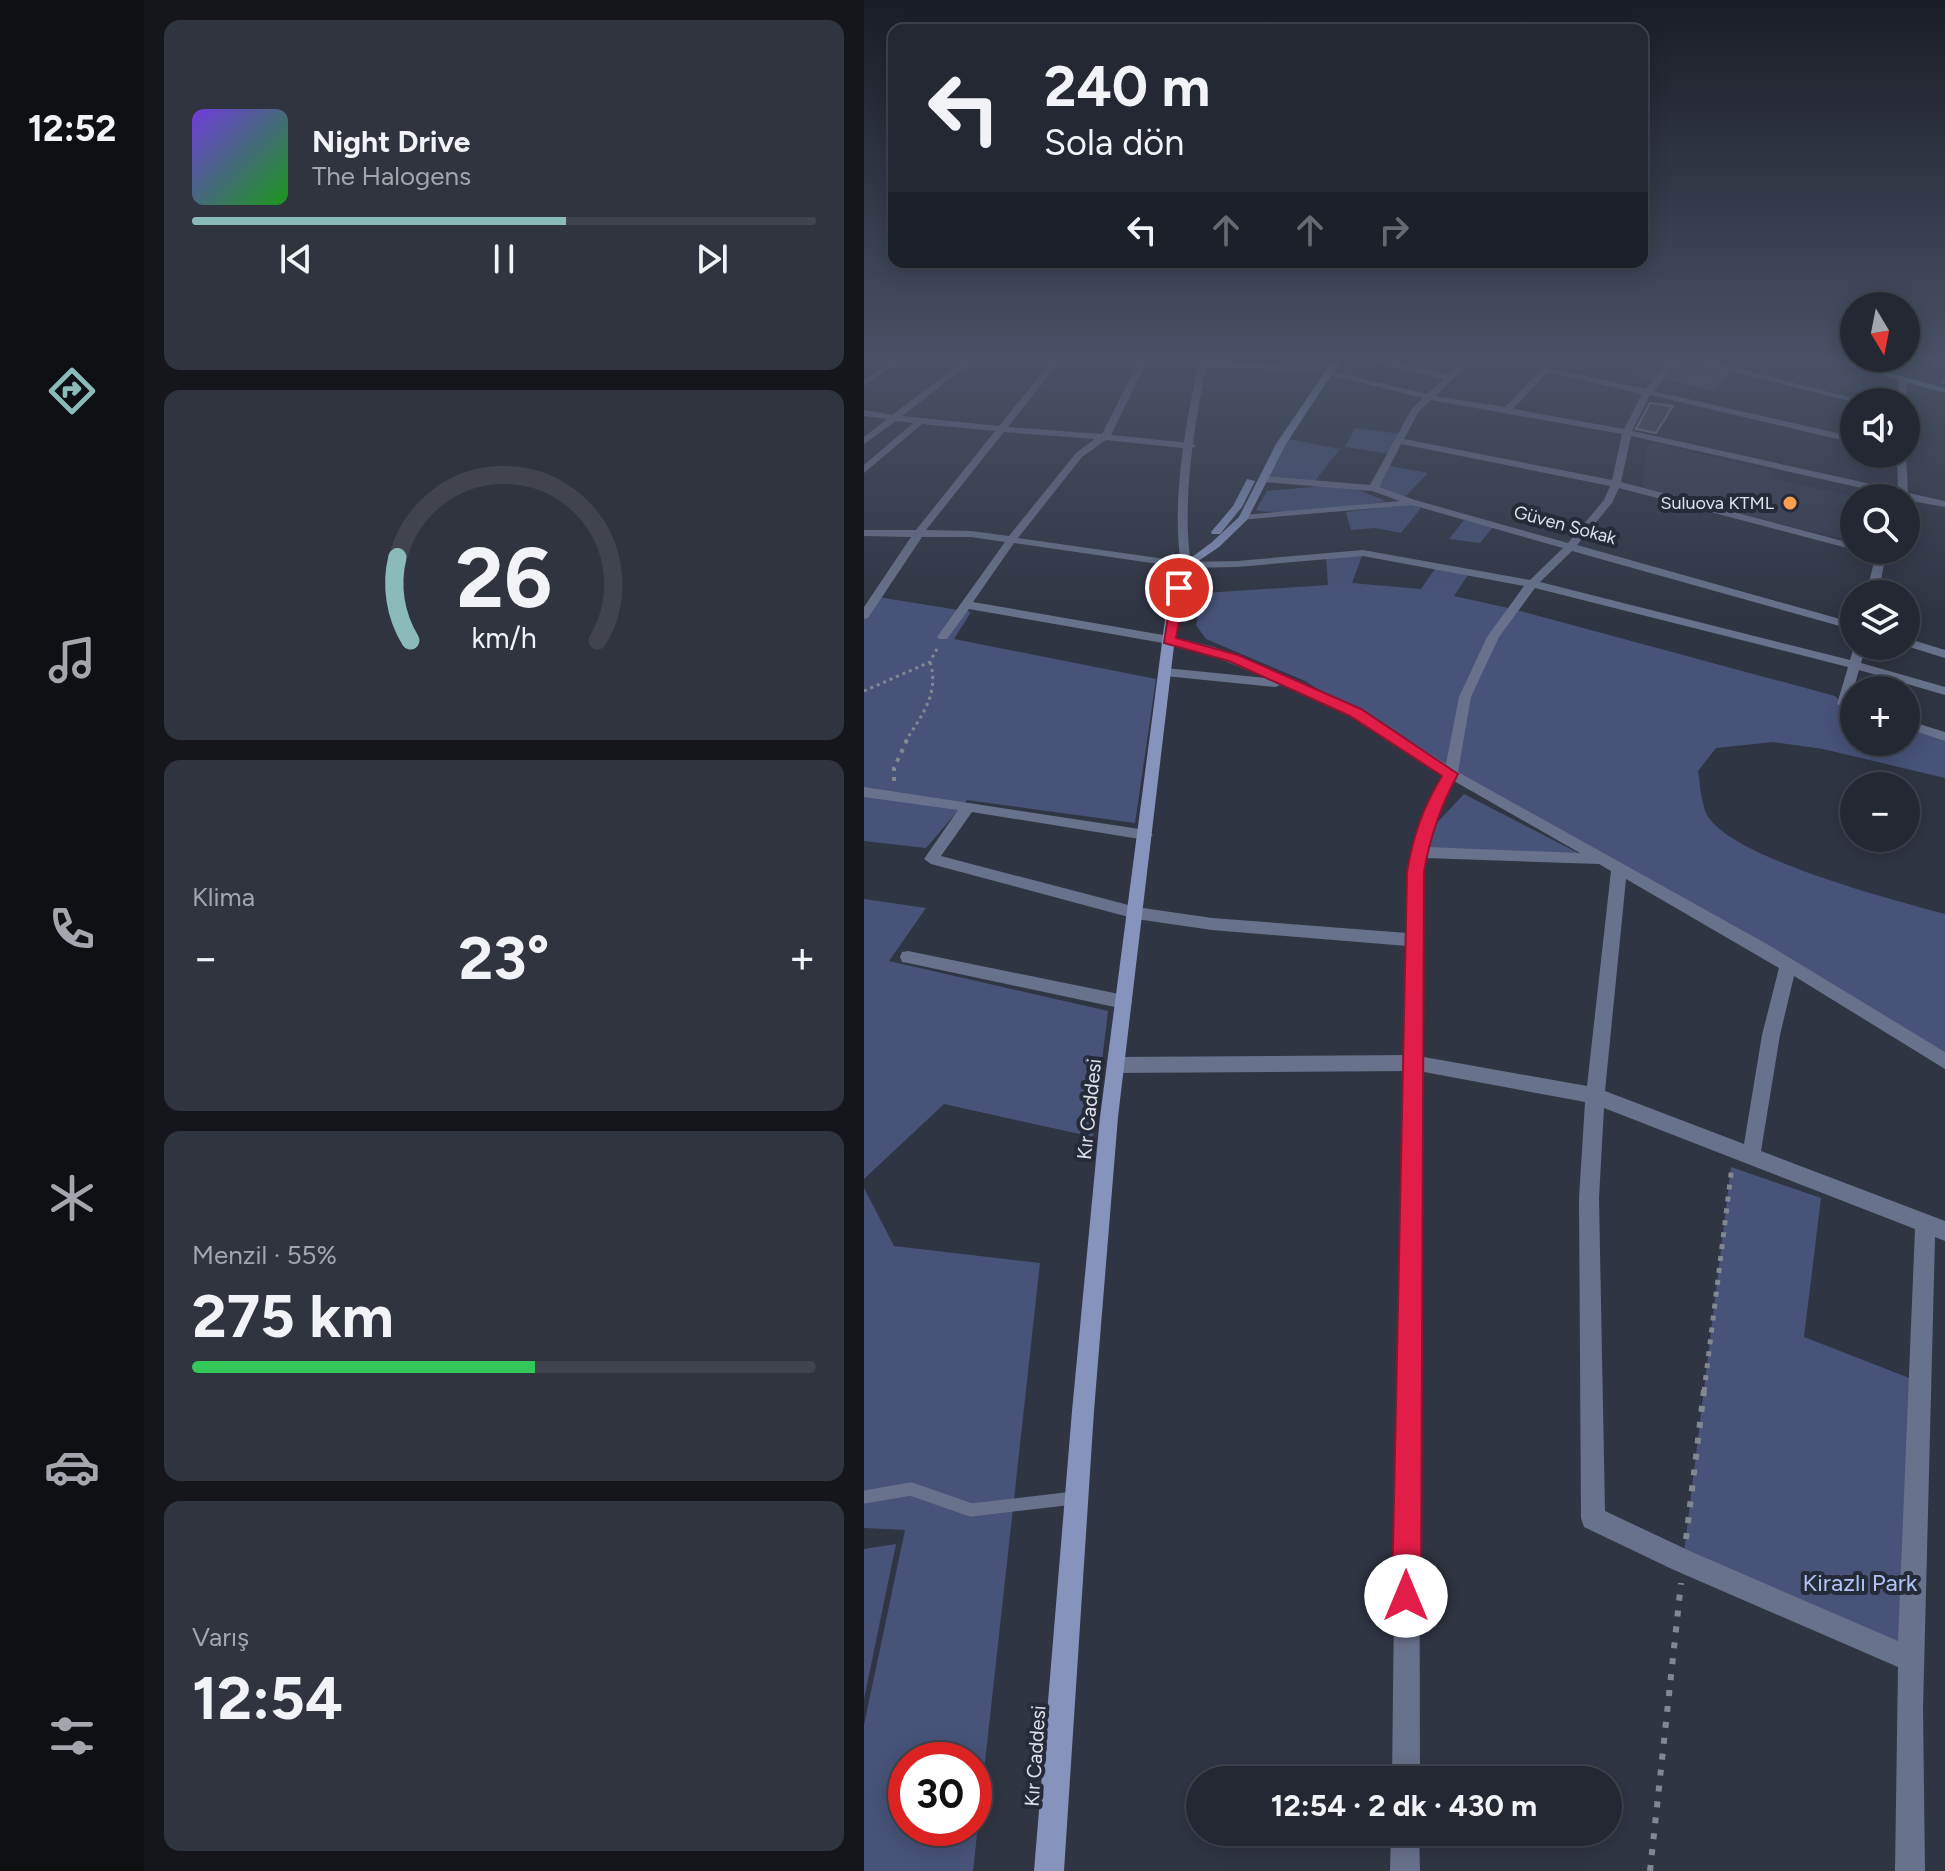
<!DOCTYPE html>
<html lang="tr">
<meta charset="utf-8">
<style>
body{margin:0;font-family:Figtree,sans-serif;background:#30343e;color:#f1f3f6;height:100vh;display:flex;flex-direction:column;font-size:30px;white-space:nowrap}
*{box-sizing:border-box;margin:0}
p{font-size:26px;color:#a3a6ac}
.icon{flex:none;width:44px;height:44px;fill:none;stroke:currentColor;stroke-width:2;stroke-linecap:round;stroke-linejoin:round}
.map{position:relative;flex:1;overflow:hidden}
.side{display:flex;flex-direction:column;gap:20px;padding:20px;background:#14161c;width:720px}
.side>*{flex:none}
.guide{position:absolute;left:24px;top:24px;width:760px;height:244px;border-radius:16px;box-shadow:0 4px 20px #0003,0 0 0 2px #41444d;background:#242832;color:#f1f3f6;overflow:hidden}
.needle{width:52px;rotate:170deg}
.controls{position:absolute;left:976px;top:292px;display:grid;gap:16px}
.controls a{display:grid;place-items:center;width:80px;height:80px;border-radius:50%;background:#242832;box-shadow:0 4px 20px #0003,0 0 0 2px #41444d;font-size:40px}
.speed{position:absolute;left:24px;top:1742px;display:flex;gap:16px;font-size:40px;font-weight:700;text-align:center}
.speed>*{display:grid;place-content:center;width:104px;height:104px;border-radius:50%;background:#242832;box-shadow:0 4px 20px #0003,0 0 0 2px #41444d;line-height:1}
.speed .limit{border:12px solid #d22;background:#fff;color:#111}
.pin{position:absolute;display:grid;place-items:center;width:68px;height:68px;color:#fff;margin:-34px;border:4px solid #fff;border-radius:50%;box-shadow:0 2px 8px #0007}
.me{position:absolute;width:88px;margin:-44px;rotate:0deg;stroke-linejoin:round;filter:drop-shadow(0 0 6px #0008)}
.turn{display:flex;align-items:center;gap:28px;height:168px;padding:0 24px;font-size:36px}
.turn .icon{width:104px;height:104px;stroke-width:2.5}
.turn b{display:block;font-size:56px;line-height:68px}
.lanes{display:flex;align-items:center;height:76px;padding:0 24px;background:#0003;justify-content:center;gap:40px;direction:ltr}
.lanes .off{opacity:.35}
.big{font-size:60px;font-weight:700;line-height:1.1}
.side .widget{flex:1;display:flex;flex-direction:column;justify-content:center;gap:12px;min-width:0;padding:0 28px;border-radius:16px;background:#30343e}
.side .dial{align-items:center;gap:0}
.dial svg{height:208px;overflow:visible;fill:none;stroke:#41444d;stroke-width:7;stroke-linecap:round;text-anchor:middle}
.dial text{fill:#f1f3f6;stroke:none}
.song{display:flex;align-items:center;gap:24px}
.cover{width:96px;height:96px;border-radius:12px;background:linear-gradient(135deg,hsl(260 70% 55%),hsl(120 70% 35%))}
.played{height:8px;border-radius:4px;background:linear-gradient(90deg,#8bbbb9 60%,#41444d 60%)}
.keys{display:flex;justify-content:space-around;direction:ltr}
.heat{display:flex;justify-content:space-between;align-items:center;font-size:44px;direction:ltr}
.charge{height:12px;border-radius:6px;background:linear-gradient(90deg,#34c759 55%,#41444d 0)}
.trip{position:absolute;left:322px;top:1766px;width:436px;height:80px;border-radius:40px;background:#242832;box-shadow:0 4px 20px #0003,0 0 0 2px #41444d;font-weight:700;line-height:80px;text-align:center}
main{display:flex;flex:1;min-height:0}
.dock{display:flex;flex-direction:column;width:144px;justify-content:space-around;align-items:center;background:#0e1014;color:#a3a6ac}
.dock .icon{width:56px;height:56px}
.dock .selected{color:#8bbbb9}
.dock b{font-size:36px;color:#f1f3f6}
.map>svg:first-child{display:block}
.built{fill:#373d51}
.green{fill:#475379;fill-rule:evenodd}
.building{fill:#454a59;stroke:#7f8596;stroke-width:2}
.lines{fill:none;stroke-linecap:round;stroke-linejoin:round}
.path-far3{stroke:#828792;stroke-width:3;stroke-dasharray:3 4;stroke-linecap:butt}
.path-far2{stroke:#828792;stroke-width:4;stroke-dasharray:4 6;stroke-linecap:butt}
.path-far1{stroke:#828792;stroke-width:5;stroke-dasharray:5 7;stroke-linecap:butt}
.path{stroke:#828792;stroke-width:6;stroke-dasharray:6 10;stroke-linecap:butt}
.service{stroke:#69728c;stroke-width:13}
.minor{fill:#69728c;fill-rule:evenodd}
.tertiary{fill:#69728c;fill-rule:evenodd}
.secondary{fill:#8593bd;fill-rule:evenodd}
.route{fill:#e11d48;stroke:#92132f;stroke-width:2}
.poi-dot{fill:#fa9f4e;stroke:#262b39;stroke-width:3}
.labels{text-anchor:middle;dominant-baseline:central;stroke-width:8;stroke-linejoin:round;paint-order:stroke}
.far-poi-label{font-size:18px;fill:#dee2eb;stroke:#262b39;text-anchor:end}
.far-street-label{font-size:18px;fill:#dee2eb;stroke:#262b39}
.street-label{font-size:20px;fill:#dee2eb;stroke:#262b39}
.near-park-label{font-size:24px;fill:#b1c3f6;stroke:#262b39}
</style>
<main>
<nav class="dock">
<b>12:52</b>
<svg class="icon selected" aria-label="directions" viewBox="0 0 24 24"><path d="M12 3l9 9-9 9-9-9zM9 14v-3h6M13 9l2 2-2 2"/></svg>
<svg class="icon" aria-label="music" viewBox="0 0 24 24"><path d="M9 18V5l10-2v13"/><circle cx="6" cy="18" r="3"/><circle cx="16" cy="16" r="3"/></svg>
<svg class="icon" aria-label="phone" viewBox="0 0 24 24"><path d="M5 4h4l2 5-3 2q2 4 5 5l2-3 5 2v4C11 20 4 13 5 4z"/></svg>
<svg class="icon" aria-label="climate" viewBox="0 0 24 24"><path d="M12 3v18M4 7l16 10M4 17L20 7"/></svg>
<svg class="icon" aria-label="car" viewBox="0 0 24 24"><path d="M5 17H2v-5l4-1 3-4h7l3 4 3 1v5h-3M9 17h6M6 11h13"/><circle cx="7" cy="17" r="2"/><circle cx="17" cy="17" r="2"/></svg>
<svg class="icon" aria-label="filters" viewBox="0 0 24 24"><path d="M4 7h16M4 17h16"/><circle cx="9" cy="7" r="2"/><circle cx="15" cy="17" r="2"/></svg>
</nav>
<section class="side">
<div class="widget">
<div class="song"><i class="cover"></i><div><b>Night Drive</b><p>The Halogens</p></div></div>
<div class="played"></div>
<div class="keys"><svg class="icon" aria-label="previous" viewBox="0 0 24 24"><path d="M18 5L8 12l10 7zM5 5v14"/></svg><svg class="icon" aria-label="pause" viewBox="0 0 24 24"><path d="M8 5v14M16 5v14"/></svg><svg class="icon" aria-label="next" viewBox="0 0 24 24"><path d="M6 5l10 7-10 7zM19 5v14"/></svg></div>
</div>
<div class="widget dial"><svg viewBox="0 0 100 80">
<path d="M14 69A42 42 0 1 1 86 69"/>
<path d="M14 69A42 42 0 0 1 9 37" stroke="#8bbbb9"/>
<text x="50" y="56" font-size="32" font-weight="700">26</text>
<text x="50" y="72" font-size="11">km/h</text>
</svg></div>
<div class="widget"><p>Klima</p>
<div class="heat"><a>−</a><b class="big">23°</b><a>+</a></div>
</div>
<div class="widget"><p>Menzil · 55%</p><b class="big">275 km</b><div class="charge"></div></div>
<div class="widget"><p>Varış</p><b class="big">12:54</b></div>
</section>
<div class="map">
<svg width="1081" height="1871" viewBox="0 0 1081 1871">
<rect width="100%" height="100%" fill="#303543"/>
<path class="built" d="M789 443 910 471 908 477 993 498H990V542L779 489 782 445Z"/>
<g class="green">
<path d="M777 357H811L790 380 764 374Z"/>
<path d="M822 359 867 371 848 390 801 380Z"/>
<path d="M491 428 537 434 527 454 481 447Z"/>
<path d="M420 438 476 449 450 482 400 479Z"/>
<path d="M521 465 564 473 539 499 509 488Z"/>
<path d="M459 486 494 490 522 501C501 505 407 516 392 510L403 491Z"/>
<path d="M548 504 557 508 537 533 511 528 487 530 482 512Z"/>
<path d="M600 520 629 527 616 543 585 539Z"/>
<path d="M499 553 488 583 557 589 573 566 606 572 590 596 649 609 971 696 979 704 990 707V742H1042V724L1081 736V778L959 749 909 742 852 748 834 771C836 784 837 801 842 813 862 857 1033 901 1081 914V1052L587 774 441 681 342 639 332 625 339 593 464 585 462 556Z"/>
<path d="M14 597 107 612 90 639 292 679 271 823 103 800 62 848 0 841V613Z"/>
<path d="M600 794 722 857 560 850 570 826Z"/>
<path d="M0 899 62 908 25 961 244 1011 229 1137 80 1104 0 1179Z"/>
<path d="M867 1167 957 1198 940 1337 1058 1383 1047 1660 819 1561Z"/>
<path d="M0 1188 30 1246 176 1263 109 1871H0V1725L41 1530 0 1528ZM42 1760H110V1828H42Z"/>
<path d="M32 1544 0 1699V1549Z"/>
</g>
<path class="building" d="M786 403 809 406 792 433 772 429Z"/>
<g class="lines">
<g class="path-far3">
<path d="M0 691 66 662 74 647"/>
<path d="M41 742C57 716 76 694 66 662"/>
</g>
<path class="path-far2" d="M30 781V768L43 740"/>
<path class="path-far1" d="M840 1392 868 1166"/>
<g class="path">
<path d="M822 1539 840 1390"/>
<path d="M786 1871 817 1583"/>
</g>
<path class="service" d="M0 1497 47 1489 107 1510 210 1498"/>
<g class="minor">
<path d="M33 357H43L0 386V380Z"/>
<path d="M105 357H114L38 416 135 426 191 357H199L144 427 238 434 277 357H285L247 435 327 443 332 446 327 449 242 440 218 457 154 538 322 562 373 561 499 550 666 580 699 548 548 505 375 520V516L379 515 536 501 508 491 400 482 395 479 400 476 506 485 547 410 559 398 462 374V370L563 394 580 379 491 357H507L584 375 604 357H613L571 396 641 407 679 367 781 389 811 357H831L1003 402H990L818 359 789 391 990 437V443L786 395 768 431 1034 490 1033 454 1042 453 1044 493 1081 501V507L1042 500V498L767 436 757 482 990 544 991 550 755 488 748 503 713 545 990 623V630L708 551 676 582 986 660 990 646H1002L997 663 1081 687V695L995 670 986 702 990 703V711L973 704 984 667 671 588 635 637 607 697 594 772 901 943 1081 1052V1069L930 976 916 1035 897 1151 1081 1221V1241L1071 1237 1059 1709 1061 1871H1031L1034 1667 810 1570 720 1527 717 1518 715 1198 721 1102 560 1072 555 1350 556 1780H528L533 1350 542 1071 252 1073 246 1070 243 1065 246 1060 252 1057 542 1055 543 946 348 930 272 919 67 864 60 859 94 810 0 797V787L282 830 289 835 282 840 108 812 77 856 272 907 348 918 543 933C543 868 546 833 579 775L486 715 416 685 411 687 301 676 295 672 301 668 402 678 342 653 305 644 105 609 83 639H75L73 637 141 542 107 537H58L4 618 0 619V607L47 537 0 536V530H52L131 431 58 424 0 473V465L49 423 32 421 0 444V437L23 419 0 416V410L28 415ZM684 372 778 394 760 429 649 409ZM567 400 758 434 748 480 540 439 555 411ZM140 432 231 439 212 453 145 536 107 531 62 530ZM537 444 746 486 740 500 704 543 551 500 515 487ZM150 543 322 568 373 567 499 556 660 586 623 637 595 697 582 764 496 709 350 647 305 636 109 602ZM590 781 716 853 563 847 576 805ZM561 858 735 864 747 871 723 1086 560 1057 559 872ZM762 879 915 968 898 1035 880 1144 741 1091ZM740 1108 1051 1229 1034 1641 828 1552 741 1511 735 1198Z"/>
<path d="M338 363 455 366 459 368 455 370 335 367Z"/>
<path d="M1039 378 1043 380 1042 402H1034L1035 380Z"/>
<rect x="1077" y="380" width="4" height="4"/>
<path d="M1013 550H1023L1014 594H1002Z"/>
<path d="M1042 638 1081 650V658L1042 646Z"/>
<path d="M1042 720 1081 732V741L1042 728Z"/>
<path d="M44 951 260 995 266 997 268 1002 266 1007 260 1009 44 963 38 962 36 957 38 952Z"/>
<path d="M527 1832H555L556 1871H526Z"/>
</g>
<path class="tertiary" d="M336 357H344C331 421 317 501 327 565L322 568 317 565C307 500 322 421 336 357Z"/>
<g class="secondary">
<path d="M471 357H479L422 444 383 520 355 547 327 566 314 612 254 1117 230 1411 200 1871H170L208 1411 236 1117 302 612 317 565 347 543 375 517 412 444Z"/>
<path d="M952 357H966L1081 388V393Z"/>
<path d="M383 479 391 481 378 507 356 534H348L347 532 369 506Z"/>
</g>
</g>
<linearGradient id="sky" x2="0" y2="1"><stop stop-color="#1a1d25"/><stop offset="0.58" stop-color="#485166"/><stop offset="1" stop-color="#485166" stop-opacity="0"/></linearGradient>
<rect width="1081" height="619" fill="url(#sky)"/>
<path class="route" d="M315 585 321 588 312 638 374 655 497 709 594 774C576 807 566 836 560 872L557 1596 553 1606 542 1610 532 1606 528 1596 543 872C549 836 559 807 578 776L486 716 365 661 300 643 308 588Z"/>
<circle class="poi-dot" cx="926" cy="503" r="8"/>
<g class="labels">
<g class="far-poi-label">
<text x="910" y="503">Suluova KTML</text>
</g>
<g class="far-street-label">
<text transform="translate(701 525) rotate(15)">Güven Sokak</text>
</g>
<g class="street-label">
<text transform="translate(225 1109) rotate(-84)">Kır Caddesi</text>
<text transform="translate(171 1756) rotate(-86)">Kır Caddesi</text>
</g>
<g class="near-park-label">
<text x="996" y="1582">Kirazlı Park</text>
</g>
</g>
</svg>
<div class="controls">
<a><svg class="needle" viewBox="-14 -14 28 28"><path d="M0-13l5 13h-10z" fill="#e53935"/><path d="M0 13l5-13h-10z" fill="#a3a6ac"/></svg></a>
<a><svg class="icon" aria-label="sound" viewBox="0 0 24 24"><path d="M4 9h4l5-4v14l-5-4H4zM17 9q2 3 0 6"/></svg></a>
<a><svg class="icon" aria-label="search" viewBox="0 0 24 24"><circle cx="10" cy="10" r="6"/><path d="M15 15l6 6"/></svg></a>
<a><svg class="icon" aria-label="layers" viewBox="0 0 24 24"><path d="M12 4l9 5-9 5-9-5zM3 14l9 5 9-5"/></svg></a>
<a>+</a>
<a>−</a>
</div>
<div class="speed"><div class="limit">30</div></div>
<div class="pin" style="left:315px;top:588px;background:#d93025"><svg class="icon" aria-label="arrive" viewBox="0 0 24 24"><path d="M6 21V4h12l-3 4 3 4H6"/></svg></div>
<svg class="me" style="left:542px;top:1596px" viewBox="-20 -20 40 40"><circle r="19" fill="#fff"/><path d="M0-13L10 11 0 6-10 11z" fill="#e11d48"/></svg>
<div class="trip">12:54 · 2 dk · 430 m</div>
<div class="guide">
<div class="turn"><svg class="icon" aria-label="left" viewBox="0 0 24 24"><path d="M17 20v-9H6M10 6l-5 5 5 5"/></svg><div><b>240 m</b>Sola dön</div></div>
<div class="lanes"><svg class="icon" aria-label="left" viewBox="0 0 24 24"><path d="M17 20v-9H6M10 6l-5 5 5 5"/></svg><svg class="icon off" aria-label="ahead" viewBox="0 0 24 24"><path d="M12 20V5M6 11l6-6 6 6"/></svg><svg class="icon off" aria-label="ahead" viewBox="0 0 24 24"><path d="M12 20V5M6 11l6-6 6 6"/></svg><svg class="icon off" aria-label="right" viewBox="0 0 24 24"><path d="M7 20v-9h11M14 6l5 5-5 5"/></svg></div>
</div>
</div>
</main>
